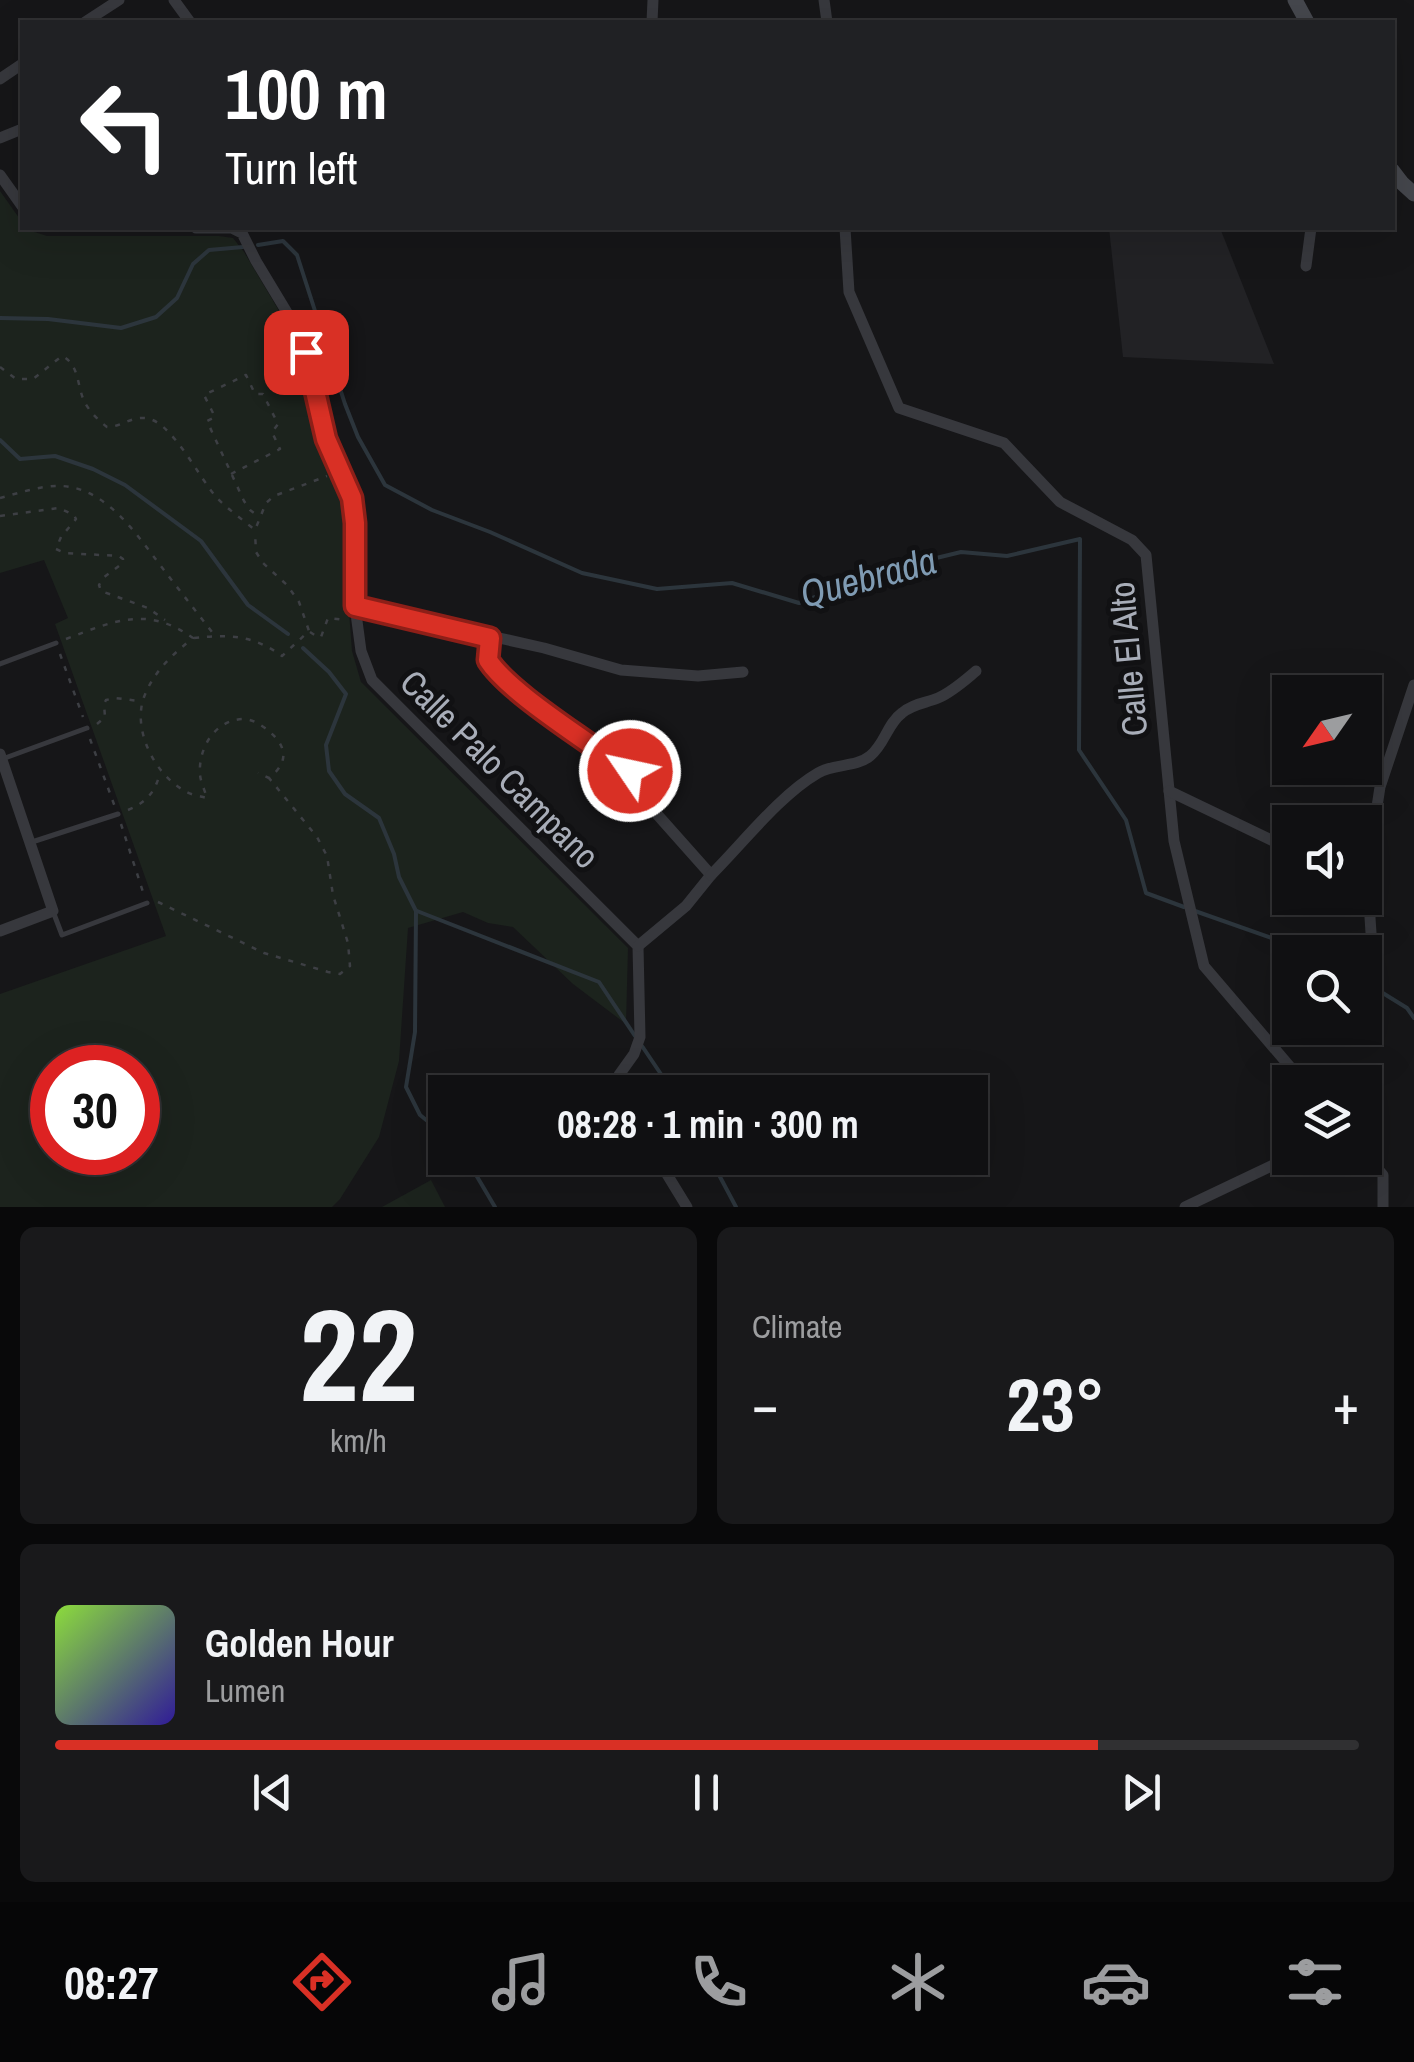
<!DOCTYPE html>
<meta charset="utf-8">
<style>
body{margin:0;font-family:"Archivo Narrow",sans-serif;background:#19191b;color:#f1f3f6;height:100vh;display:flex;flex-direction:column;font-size:38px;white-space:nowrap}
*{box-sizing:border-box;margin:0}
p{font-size:32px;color:#9c9d9f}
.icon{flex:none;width:55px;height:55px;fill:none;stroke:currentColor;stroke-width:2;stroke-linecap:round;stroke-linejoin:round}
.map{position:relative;height:1207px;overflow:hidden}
.side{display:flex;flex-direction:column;gap:20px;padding:20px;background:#09090a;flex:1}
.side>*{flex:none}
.guide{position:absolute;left:20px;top:20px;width:1375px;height:210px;border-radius:0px;box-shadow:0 10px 40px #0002,0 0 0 2px #303032;background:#202124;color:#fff;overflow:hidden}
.needle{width:65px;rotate:236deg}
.fabs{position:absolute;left:1272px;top:675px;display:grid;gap:20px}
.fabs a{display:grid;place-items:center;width:110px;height:110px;border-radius:0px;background:#101012;box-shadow:0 10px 40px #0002,0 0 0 2px #303032;font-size:50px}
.speed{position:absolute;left:30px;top:1045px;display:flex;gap:20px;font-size:50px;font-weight:700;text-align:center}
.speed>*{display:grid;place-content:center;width:130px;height:130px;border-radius:50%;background:#101012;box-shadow:0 10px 40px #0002,0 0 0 2px #303032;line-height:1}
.speed .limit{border:15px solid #d22;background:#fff;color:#111}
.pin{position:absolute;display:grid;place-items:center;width:85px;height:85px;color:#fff;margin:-42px;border-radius:20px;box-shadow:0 5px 15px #0006}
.me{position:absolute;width:110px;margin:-55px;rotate:304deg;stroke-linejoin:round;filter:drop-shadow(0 0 8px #0008)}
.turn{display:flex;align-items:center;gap:35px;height:210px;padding:0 40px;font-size:45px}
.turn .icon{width:130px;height:130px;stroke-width:2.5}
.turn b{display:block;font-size:70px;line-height:85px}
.big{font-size:75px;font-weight:700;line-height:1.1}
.side .card{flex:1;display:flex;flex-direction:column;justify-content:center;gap:15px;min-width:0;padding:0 35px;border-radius:15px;background:#19191b}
.side .dial{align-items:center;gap:0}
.dial b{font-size:130px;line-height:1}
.song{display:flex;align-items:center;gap:30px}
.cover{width:120px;height:120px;border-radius:15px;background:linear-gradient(135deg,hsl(90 70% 55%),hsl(250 70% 35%))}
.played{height:10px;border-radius:5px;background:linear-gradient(90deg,#d93025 80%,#303032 80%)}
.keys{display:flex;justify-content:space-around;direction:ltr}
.heat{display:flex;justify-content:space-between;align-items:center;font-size:55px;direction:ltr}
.side .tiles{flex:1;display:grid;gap:20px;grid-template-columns:1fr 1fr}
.card:last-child{grid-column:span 2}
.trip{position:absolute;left:428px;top:1075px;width:560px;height:100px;border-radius:0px;background:#101012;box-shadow:0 10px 40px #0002,0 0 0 2px #303032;font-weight:700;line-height:100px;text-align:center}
.tab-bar{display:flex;height:160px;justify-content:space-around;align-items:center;background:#060607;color:#9c9d9f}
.tab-bar .icon{width:70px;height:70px}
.tab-bar .on{color:#d93025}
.tab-bar b{font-size:45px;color:#f1f3f6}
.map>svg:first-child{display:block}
.built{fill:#222225}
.green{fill:#1c231d;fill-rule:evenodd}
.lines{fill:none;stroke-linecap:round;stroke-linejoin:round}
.stream{stroke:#2c353c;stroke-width:4}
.path{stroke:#3d3f44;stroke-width:2.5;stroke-dasharray:5 8;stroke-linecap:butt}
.service{stroke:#37383d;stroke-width:5}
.minor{stroke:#37383d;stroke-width:11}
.secondary{stroke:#45474d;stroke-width:15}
.route-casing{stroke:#8d1f18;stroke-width:25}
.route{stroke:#d93025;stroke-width:18}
.labels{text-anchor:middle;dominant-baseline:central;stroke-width:10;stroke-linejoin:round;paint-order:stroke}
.street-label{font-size:35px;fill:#a8adb8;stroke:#111113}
.water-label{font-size:38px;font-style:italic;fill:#7f9bb3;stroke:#111113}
</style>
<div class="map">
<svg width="1414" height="1207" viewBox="0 0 1414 1207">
<rect width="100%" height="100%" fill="#161618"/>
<path class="built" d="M1109 228H1220L1274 364 1123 357Z"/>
<g class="green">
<path d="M0 191 22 222V228L47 236H219L233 238 244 252 295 338 314 419 341 490 345 514 348 598 352 651 361 682 628 948 626 1024 573 984 513 927 488 923 463 912 408 928 399 1061 379 1137 340 1199 332 1207H0V994L166 936 55 624 68 618 44 560 0 573ZM52 1068H138V1152H52Z"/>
<path d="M431 1180 445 1207H382Z"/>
</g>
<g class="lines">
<g class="stream">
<path d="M258 245 283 241 297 255 345 404 358 437 385 485 432 510 490 532 582 573 657 589 732 583 799 603 891 569 961 552 1007 556 1080 539 1079 750 1126 820 1146 893 1184 907"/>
<path d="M0 318 48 319 121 328 156 317 177 298 193 264 209 250 243 247"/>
<path d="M0 440 20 459 55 456 93 469 125 485 201 541 248 605 288 634"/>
<path d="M303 648 329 672 346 694 326 745 329 771 345 794 379 818 394 854 399 877 416 911 415 1032 406 1087 420 1115 445 1135"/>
<path d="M417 911 599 982 635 1036"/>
<path d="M1195 911 1311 952"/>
<path d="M1365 982 1407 1008 1414 1018"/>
<path d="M642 1046 673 1092"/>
<path d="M466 1158 495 1207"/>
<path d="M710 1158 736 1207"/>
</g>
<g class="path">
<path d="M0 367 16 379H33L62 356C79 364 77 385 84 401 89 411 98 420 107 427 121 427 130 417 145 418 172 420 199 479 218 499 229 510 243 520 255 530L266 503 274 496 327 476"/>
<path d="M231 474 280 449 272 432 278 424 263 394H255L246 375 204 395 215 417 207 421 244 501 250 510 258 516"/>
<path d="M0 498C19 493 42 485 62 486 110 489 140 540 167 574 183 595 199 615 215 636"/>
<path d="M0 516 59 508 74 515 76 519 61 537 56 549 65 553 119 556 123 559V563L103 578 99 585 101 591 148 608 165 620"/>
<path d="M310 632 316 636 321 637 328 618 345 620"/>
<path d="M194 638C229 634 253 635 282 656L309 631 299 602 287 585 263 563 256 552 255 532"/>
<path d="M66 639C114 621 147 605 193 638 172 655 154 671 144 697 132 730 155 775 185 791 191 795 200 796 207 798 205 791 201 783 200 775 198 749 214 720 243 719 251 719 258 723 265 728 285 743 292 760 269 778L258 773"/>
<path d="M60 654 83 717"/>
<path d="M97 724 105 717 104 704 106 700 115 698 139 701"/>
<path d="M90 739 115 807"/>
<path d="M128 810C147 802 155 792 160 773"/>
<path d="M121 824 143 892"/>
<path d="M158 902 264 953 328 972 340 974 350 966 348 943 333 895 327 856 317 837 269 778"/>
</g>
<g class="service">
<path d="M0 664 56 643"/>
<path d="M5 758 87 728"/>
<path d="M32 842 118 814"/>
<path d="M54 914 62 935 147 903"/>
</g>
<g class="minor">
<path d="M174 0 190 22"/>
<path d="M824 0 827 22"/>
<path d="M85 22 119 0"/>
<path d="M652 22 653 0"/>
<path d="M0 79 22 64"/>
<path d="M0 138 22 129"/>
<path d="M0 175 22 206"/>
<path d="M196 228H232L242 233 256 261 300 334 326 439 352 498 355 523V606L361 651 372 680 638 946 640 1037 634 1054 619 1075 620 1092"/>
<path d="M845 228 849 292 899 408 1004 443 1060 502 1132 540 1146 555 1174 841 1204 966 1303 1082"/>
<path d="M1306 266 1311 228"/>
<path d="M355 606 544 648 621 670 698 676 743 672"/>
<path d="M490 638 487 656 494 669 516 689 593 746 624 764 636 778 655 812 711 875 686 906 638 946"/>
<path d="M0 754 53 911 0 931"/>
<path d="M1169 791 1290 849"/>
<path d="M1365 872H1367L1373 963"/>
<path d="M1367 872 1380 787 1414 685"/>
<path d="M711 875C743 843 780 795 818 773 835 763 855 768 870 756 885 744 887 724 902 713 912 704 926 703 938 698 952 692 964 681 976 671"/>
<path d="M1365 1154 1383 1175V1207"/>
<path d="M657 1158 687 1207"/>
<path d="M1185 1207 1290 1157"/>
</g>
<g class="secondary">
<path d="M1295 0 1307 22"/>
<path d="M1392 170 1402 183 1414 194"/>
</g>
</g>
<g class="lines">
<g class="route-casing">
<path id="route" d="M306 352 326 439 352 498 355 523V606L490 638 488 660C505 687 563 725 591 745 604 754 619 759 630 771"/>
</g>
<use href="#route" class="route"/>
</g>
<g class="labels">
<g class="street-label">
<text transform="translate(1128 659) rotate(-95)">Calle El Alto</text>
<text transform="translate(500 769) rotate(45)">Calle Palo Campano</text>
</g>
<g class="water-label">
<text transform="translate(868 577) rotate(-15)">Quebrada</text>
</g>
</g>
</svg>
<div class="fabs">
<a><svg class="needle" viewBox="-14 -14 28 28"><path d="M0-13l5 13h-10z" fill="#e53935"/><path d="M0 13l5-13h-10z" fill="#9c9d9f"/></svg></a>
<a><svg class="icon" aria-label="sound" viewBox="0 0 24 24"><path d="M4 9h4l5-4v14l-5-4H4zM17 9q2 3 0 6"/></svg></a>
<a><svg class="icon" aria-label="search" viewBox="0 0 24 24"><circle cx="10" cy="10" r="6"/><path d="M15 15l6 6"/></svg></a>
<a><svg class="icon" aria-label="layers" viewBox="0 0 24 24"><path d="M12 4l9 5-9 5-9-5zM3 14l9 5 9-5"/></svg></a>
</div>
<div class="speed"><div class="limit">30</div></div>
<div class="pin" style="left:306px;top:352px;background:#d93025"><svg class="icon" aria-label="arrive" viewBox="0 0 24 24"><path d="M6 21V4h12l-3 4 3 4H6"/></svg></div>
<svg class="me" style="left:630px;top:771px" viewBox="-20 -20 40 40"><circle r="17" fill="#d93025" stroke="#fff" stroke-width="3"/><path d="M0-11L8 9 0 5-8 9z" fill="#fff"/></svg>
<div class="trip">08:28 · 1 min · 300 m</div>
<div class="guide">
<div class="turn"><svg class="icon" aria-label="left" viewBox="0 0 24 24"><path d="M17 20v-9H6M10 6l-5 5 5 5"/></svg><div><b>100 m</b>Turn left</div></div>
</div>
</div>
<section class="side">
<div class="tiles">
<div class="card dial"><b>22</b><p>km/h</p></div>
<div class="card"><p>Climate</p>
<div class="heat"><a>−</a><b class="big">23°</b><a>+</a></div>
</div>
<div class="card">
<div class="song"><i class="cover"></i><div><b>Golden Hour</b><p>Lumen</p></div></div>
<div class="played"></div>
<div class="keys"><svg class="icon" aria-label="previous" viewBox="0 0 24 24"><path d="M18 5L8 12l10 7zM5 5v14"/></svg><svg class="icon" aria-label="pause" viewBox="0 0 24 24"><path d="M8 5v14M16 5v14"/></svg><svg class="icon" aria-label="next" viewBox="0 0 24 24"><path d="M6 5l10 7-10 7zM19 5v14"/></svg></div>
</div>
</div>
</section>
<nav class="tab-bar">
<b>08:27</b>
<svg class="icon on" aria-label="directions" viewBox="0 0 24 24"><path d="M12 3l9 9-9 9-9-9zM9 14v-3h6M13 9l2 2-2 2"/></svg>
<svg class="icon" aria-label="music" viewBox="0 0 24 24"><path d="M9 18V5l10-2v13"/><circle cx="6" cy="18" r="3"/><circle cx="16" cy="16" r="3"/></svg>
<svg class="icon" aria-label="phone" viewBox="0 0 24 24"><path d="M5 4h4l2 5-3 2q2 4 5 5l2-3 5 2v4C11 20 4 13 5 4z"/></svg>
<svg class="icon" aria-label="climate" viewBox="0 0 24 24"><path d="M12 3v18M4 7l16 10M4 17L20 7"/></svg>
<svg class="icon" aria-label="car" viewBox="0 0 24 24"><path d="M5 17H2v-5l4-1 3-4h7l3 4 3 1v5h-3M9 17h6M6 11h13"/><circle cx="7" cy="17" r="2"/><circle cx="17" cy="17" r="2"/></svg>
<svg class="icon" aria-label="filters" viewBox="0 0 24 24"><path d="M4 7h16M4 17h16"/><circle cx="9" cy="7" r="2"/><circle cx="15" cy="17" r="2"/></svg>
</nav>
